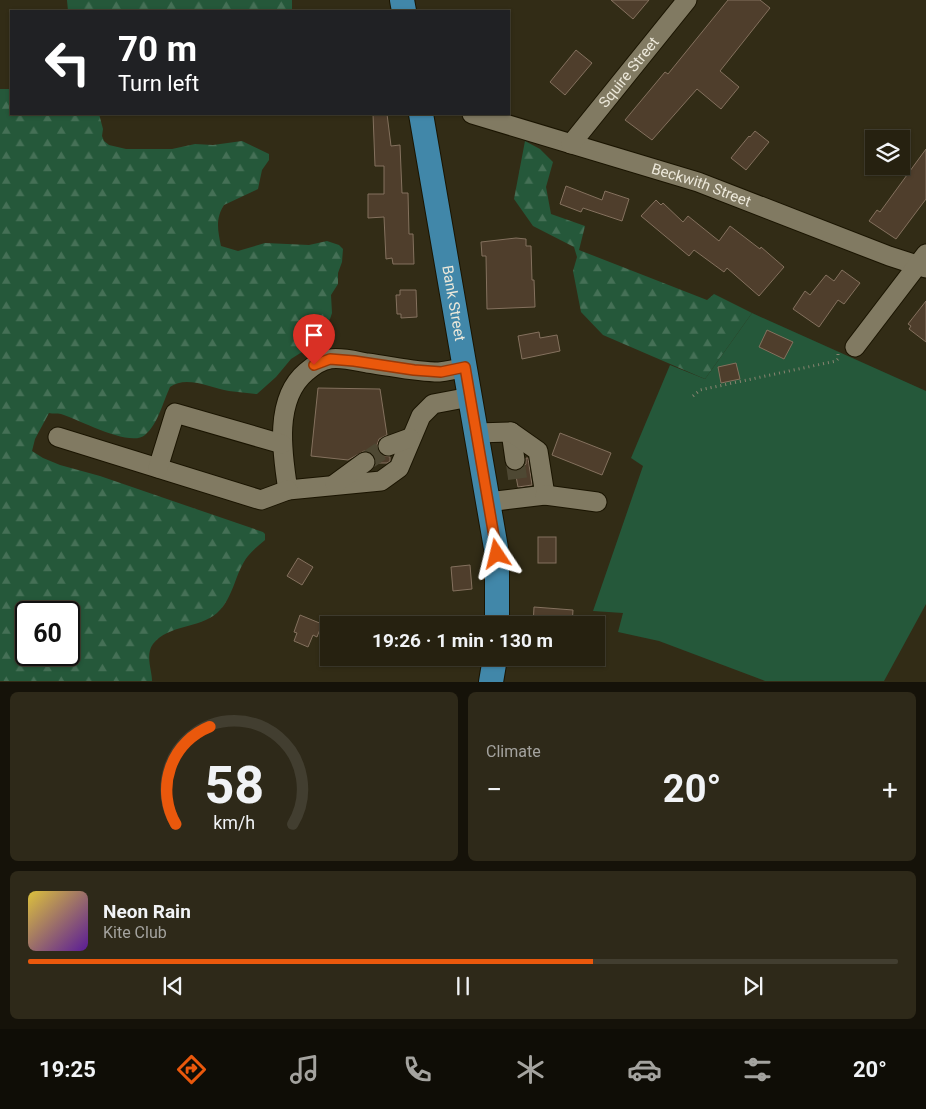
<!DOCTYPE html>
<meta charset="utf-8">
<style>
body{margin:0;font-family:Roboto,sans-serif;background:#2e2919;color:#f1f3f6;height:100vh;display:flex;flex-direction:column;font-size:19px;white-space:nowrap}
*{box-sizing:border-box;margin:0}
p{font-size:16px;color:#a4a39f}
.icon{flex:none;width:28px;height:28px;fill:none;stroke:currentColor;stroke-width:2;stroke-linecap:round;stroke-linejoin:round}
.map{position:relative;height:682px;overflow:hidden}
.side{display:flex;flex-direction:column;gap:10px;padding:10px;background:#151209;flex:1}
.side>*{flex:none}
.guide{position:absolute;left:10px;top:10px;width:500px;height:105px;border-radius:0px;box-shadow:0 1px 4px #0004,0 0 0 1px #423e30;background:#202124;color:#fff;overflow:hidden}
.fabs{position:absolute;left:865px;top:130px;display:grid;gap:10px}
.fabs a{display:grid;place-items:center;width:45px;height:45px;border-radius:0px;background:#262110;box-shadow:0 1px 4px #0004,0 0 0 1px #423e30;font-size:25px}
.speed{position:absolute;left:15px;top:601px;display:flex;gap:10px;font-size:25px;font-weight:700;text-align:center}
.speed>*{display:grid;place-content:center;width:65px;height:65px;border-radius:50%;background:#262110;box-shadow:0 1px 4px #0004,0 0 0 1px #423e30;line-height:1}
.speed .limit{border:2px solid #111;border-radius:8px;background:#fff;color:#111}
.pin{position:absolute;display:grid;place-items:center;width:42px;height:42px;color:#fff;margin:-51px -21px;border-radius:50% 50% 50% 0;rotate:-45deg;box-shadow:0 0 5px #0007}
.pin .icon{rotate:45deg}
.me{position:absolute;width:55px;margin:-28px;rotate:350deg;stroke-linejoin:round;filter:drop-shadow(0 0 4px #0008)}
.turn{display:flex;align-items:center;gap:18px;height:105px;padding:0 25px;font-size:22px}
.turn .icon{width:65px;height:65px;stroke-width:2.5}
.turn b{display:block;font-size:35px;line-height:42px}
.big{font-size:38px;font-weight:700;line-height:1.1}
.side .card{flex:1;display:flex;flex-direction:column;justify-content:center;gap:8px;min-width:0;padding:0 18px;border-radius:8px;background:#2e2919}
.side .dial{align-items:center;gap:0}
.dial svg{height:130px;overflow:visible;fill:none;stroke:#423e30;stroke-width:7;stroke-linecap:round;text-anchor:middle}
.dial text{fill:#f1f3f6;stroke:none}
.song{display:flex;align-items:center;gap:15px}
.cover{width:60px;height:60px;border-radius:8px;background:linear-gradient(135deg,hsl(50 70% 55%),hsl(270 70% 35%))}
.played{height:5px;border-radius:2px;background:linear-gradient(90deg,#ea580c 65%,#423e30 65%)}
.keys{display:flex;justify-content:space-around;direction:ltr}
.heat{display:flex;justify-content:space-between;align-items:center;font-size:28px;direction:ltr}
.side .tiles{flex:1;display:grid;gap:10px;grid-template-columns:1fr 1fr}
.card:last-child{grid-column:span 2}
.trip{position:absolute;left:320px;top:616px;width:285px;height:50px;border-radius:0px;background:#262110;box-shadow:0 1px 4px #0004,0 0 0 1px #423e30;font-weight:700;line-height:50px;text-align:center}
.tabs{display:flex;height:80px;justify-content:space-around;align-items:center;background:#0f0d06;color:#a4a39f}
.tabs .icon{width:35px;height:35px}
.tabs .selected{color:#ea580c}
.tabs b{font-size:22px;color:#f1f3f6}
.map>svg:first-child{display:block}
.forest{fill:url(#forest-firs);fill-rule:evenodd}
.pitch{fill:#25583a}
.building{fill:#4f3e2c;stroke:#84715e}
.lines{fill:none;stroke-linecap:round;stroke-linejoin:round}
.minor-tunnel{stroke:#4e4833;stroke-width:19;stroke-dasharray:19 9;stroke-linecap:butt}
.minor-casing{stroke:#1a1401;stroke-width:21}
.major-casing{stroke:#1a1401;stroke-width:26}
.path{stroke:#898471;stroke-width:3;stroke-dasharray:1 4;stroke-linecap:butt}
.minor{stroke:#817a62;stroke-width:19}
.major{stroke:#4187a9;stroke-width:24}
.route-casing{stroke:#983908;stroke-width:12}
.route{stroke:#ea580c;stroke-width:9}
.labels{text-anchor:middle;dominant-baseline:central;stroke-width:5;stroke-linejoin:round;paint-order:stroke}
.street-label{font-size:15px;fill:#ece8da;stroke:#28220c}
</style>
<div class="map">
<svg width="926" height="682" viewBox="0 0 926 682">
<defs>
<pattern id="forest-firs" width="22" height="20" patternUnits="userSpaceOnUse" patternTransform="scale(1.25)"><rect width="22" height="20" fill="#25583a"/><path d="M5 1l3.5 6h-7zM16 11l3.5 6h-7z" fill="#457056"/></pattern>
</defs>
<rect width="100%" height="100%" fill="#322c16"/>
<g class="forest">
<path d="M67 0H292V11H68Z"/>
<path d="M0 89H11V114H99L103 129 102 136 104 141 109 145 126 149H172L195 144 213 145 242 141 269 154V160L262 170 258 189 224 205C215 219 218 231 221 246L238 251 265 243 309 245 327 241 339 245 343 249 342 262 338 273V284L331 295 332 313 330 319 321 327 319 338 316 343 291 359 276 377 257 394C248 393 238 392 229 391 211 388 186 375 170 387 163 402 158 424 145 435 130 448 78 419 61 414 57 413 53 414 49 413L35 439 32 451 43 458 60 465 100 476 263 532 265 534V540C259 545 253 550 248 556 235 572 234 598 217 613 199 629 169 624 153 644 145 655 152 670 152 681H0ZM26 612H69V655H26Z"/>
<path d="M525 141 540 149 553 162 546 187 551 214 585 226 579 250 707 300 714 294 752 313 705 379 603 335 581 312 573 271 577 257 574 247 533 226 514 199Z"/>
</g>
<path class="pitch" d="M752 313 926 391V604L884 681H765L659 641 618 632 623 613 593 611 643 466 631 458 670 365 705 379Z"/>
<g class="building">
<path d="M611 0H649L633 19Z"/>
<path d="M728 0H760L770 8 720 71 739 87 721 109 697 89 652 140 625 120 665 72 668 74Z"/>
<path d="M576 50 592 63 565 95 550 82Z"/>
<path d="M373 114H387L391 146 400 145 402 193H408L409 234H413L414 264H393L392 258 386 259 384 217 368 218V194H384V166H375Z"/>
<path d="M755 131 769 142 746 170 731 158 749 136 750 137Z"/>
<path d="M926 149V199L896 239 869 221 877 210 880 212Z"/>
<path d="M566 186 602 200 605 191 629 199 622 221 583 208 581 212 560 204Z"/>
<path d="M656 200 661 205 663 203 683 222 688 216 719 241 730 226 760 249 761 247 784 267 759 296 727 268 724 272 694 250 689 256 641 216Z"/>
<path d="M516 238 526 239V246H531L532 280H534L535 307 487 309 486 256H482L481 242Z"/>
<path d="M842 270 860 283 844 304 838 300 819 327 793 309 805 291 810 295 826 275 834 281Z"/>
<path d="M400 290H416L417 317 401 318V314H397L396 295H400Z"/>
<path d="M926 301V342L909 329 911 326 908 324Z"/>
<path d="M767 330 793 342 784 359 759 347Z"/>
<path d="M539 332 540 338 557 335 560 351 522 359 518 336Z"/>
<path d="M736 363 740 379 721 383 718 367Z"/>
<path d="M318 388 380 389 387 435 379 439 377 445V449L381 455 390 457V461L387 463H376L374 455 369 452 364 451 348 460 311 456Z"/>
<path d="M560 433 611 453 602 475 552 455Z"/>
<path d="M526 458H528L532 485 518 487 515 471 522 468 526 464Z"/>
<rect x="538" y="537" width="18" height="26"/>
<path d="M298 558 313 567 302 585 287 576Z"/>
<path d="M470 565 472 589 453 591 451 567Z"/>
<path d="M534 607 573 610 572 625H533Z"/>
<path d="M300 615 322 624 317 637 313 635 308 647 294 641 297 633 294 632Z"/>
</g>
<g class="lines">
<g class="minor-tunnel">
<path d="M515 460 519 489"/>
<path d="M365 462 388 446"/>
</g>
<g class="minor-casing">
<g id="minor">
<path id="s1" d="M472 114 698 182 889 256 926 268"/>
<path id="s2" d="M571 144 687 0"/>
<path d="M855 347 926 254"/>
<path d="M465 367C457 369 448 371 439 372 415 372 391 366 367 363 356 361 341 357 330 359 321 360 313 366 306 372 274 399 282 453 288 490L381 481 399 468 421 416 433 404 470 397"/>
<path d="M511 432 515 460"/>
<path d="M476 433 511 432 538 451 545 495 488 502"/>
<path d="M58 437 261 500 288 490"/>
<path d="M388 446 410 438"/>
<path d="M158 468 175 413 282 444"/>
<path d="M335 484 365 462"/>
<path d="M545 495 597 502"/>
</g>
</g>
<g class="major-casing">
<g id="major">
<path d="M402 0 404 11"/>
<path id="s3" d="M421 114 497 554V625"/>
<path d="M491 682 495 658"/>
</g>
</g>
<path class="path" d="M693 396 700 390 836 361 838 359V354"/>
<use href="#minor" class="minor"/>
<use href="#major" class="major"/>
</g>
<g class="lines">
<g class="route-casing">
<path id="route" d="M314 365 330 359 354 361 414 370 441 372 465 367 497 554"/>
</g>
<use href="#route" class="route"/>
</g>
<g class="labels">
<g class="street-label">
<text stroke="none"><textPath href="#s2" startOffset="92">Squire Street</textPath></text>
<text stroke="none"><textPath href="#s1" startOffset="240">Beckwith Street</textPath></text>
<text stroke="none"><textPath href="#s3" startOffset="192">Bank Street</textPath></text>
</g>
</g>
</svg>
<div class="fabs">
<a><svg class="icon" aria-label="layers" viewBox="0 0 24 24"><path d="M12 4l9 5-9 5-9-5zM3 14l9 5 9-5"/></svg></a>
</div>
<div class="speed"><div class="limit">60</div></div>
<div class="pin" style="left:314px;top:365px;background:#d93025"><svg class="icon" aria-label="arrive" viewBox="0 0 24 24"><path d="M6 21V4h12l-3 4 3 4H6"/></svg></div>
<svg class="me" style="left:497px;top:554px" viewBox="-20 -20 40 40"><path d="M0-17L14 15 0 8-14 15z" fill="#ea580c" stroke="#fff" stroke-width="4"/></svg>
<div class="trip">19:26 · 1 min · 130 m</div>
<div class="guide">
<div class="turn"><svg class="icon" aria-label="left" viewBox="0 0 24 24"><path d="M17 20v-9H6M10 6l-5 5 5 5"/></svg><div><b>70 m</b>Turn left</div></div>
</div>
</div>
<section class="side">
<div class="tiles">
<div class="card dial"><svg viewBox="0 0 100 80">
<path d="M14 69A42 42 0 1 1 86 69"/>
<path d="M14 69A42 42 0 0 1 35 9" stroke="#ea580c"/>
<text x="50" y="56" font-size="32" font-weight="700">58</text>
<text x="50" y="72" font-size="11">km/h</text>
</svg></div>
<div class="card"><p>Climate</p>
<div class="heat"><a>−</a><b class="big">20°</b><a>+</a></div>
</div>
<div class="card">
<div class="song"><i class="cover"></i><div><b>Neon Rain</b><p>Kite Club</p></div></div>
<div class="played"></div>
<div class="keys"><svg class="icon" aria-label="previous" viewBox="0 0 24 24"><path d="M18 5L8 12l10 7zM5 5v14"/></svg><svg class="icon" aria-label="pause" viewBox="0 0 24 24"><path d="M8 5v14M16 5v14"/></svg><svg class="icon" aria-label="next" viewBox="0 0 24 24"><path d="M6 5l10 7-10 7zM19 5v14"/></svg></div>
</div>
</div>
</section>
<nav class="tabs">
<b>19:25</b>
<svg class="icon selected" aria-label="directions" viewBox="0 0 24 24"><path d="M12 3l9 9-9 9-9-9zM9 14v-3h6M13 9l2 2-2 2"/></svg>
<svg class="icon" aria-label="music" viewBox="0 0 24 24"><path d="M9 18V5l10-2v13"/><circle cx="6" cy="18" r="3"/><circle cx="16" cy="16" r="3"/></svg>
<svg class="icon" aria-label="phone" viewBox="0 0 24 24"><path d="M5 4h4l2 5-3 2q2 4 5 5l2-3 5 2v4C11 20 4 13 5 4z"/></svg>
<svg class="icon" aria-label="climate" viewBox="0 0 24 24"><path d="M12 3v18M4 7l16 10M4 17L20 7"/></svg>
<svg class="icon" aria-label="car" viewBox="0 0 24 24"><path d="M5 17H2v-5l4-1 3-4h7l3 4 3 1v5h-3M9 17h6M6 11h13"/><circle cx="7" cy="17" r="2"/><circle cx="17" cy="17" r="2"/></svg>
<svg class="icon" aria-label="filters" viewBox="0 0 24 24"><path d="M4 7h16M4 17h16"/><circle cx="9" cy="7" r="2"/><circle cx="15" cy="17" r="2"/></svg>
<b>20°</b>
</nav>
